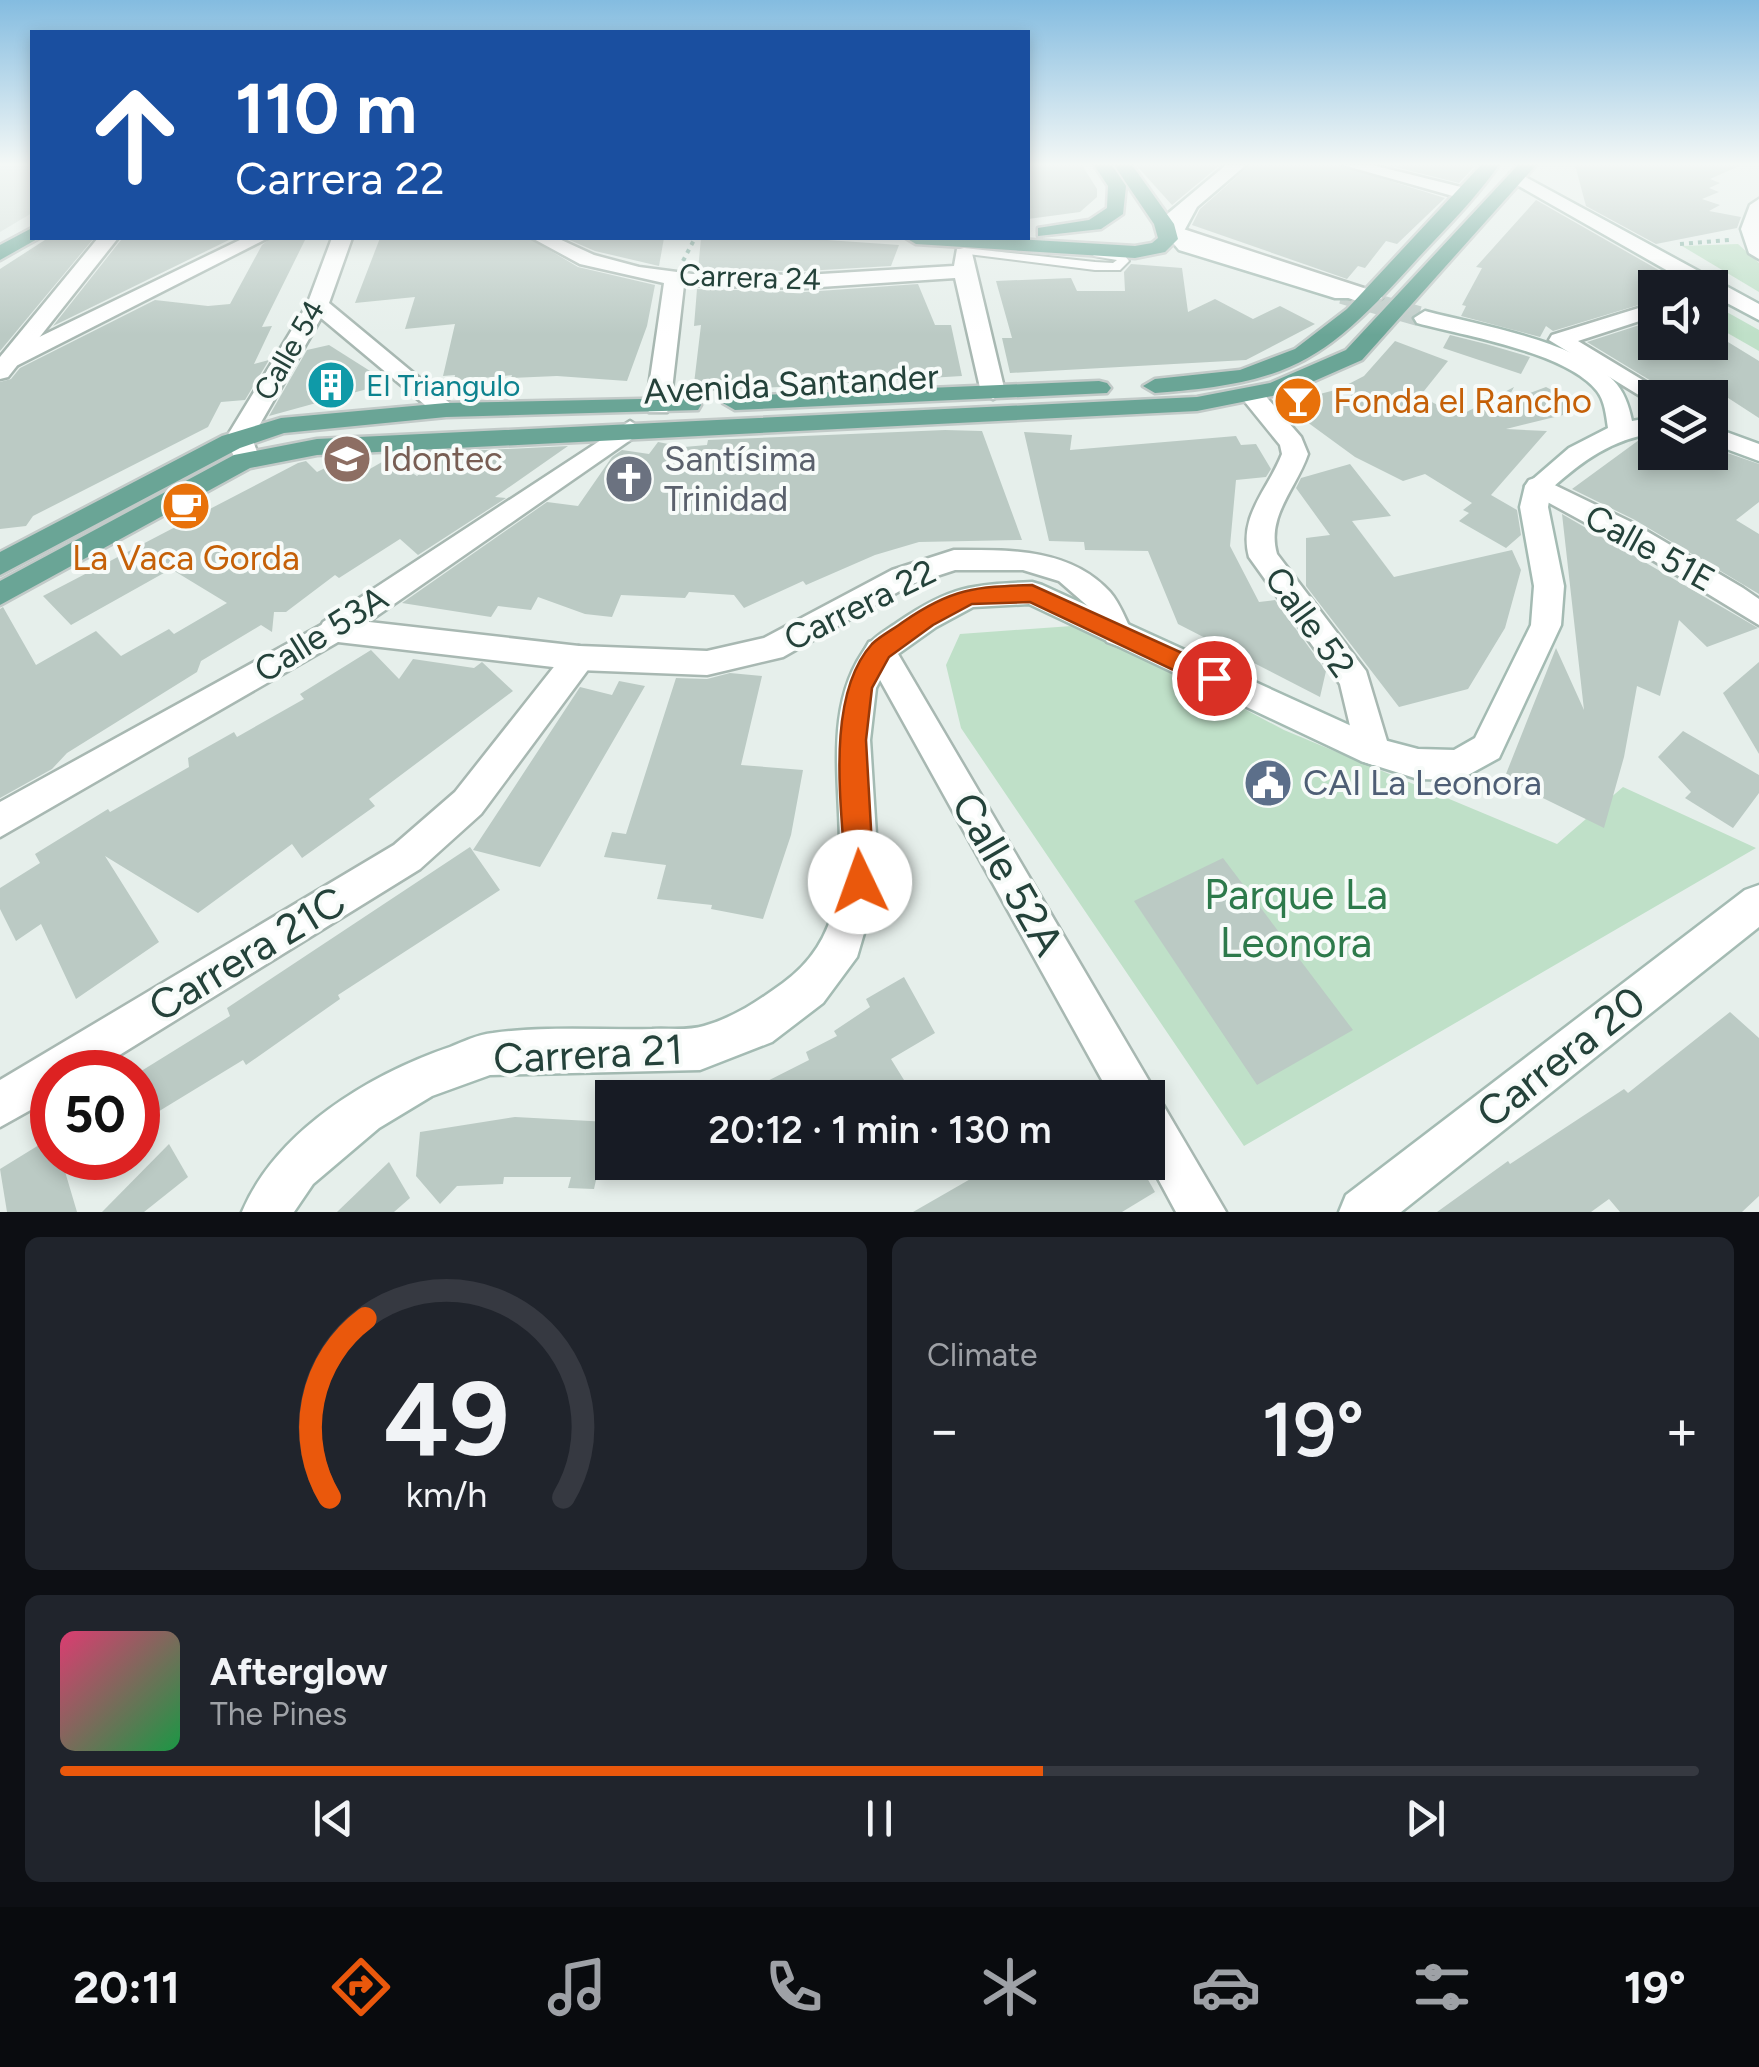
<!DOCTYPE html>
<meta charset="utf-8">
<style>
body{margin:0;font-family:Figtree,sans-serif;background:#20242c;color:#f1f3f6;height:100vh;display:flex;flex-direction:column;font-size:38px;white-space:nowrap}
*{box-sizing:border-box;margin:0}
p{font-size:32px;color:#9ea1a6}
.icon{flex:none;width:55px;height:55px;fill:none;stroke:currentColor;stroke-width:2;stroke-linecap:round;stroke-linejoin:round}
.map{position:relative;height:1212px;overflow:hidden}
.sheet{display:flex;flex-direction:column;gap:25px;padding:25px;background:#0d0f14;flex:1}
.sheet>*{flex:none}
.top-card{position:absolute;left:30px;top:30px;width:1000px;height:210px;border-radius:0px;box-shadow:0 5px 15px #0003;background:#1a4fa0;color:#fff;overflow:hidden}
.buttons{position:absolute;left:1638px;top:270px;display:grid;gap:20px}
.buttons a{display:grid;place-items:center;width:90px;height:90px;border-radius:0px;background:#171b24;box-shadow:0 5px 15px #0003;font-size:50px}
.speed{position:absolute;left:30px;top:1050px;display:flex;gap:20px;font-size:50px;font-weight:700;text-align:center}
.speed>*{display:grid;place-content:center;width:130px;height:130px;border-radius:50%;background:#171b24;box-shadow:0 5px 15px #0003;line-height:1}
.speed .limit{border:15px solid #d22;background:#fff;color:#111}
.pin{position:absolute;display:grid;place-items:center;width:85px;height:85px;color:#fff;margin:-42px;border:5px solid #fff;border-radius:50%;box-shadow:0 2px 10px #0007}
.me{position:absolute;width:110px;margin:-55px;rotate:357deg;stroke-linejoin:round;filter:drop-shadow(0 0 8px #0008)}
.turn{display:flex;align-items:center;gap:35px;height:210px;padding:0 40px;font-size:45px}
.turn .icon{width:130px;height:130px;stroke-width:2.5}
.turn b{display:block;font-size:70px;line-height:85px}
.big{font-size:75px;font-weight:600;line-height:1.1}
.sheet .card{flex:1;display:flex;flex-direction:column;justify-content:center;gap:15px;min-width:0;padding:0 35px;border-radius:15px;background:#20242c}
.sheet .dial{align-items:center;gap:0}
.dial svg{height:260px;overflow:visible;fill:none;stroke:#363941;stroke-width:7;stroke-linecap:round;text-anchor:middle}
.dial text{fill:#f1f3f6;stroke:none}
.song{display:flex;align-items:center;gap:30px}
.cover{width:120px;height:120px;border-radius:15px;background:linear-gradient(135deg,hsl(340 70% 55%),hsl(140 70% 35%))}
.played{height:10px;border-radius:5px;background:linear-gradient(90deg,#ea580c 60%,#363941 60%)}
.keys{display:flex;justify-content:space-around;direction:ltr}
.heat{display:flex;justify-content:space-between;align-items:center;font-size:55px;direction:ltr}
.sheet .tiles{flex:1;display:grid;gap:25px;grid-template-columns:1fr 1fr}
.card:last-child{grid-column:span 2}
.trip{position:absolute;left:595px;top:1080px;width:570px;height:100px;border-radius:0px;background:#171b24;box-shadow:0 5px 15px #0003;font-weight:600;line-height:100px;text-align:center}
.dock{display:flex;height:160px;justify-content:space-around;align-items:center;background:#090b0e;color:#9ea1a6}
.dock .icon{width:70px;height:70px}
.dock .selected{color:#ea580c}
.dock b{font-size:45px;color:#f1f3f6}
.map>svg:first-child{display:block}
.built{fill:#d4dfda}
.green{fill:#bfe0c8}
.building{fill:#bbcac4}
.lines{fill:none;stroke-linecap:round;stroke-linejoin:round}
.secondary-tunnel{stroke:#bfccc8;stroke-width:20;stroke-dasharray:20 10;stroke-linecap:butt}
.service-casing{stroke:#a8b8b2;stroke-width:4}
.minor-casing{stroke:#a8b8b2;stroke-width:5}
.tertiary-casing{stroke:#a8b8b2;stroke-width:5}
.secondary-casing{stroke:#a4bbb3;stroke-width:5}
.primary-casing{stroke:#c2cac8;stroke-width:5}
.path{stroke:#86b3a5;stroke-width:4;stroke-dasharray:4 5;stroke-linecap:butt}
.service{fill:#fff;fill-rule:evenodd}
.minor{fill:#fff;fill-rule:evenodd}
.tertiary{fill:#fff;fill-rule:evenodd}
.secondary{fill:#fff;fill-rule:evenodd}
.primary{fill:#6aa596;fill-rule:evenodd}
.route{fill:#ea580c;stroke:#983908;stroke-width:2.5}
.labels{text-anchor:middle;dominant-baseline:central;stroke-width:8;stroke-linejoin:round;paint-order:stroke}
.far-street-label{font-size:30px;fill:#24423a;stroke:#f7fbf9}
.far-culture-label{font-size:30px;fill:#0d838f;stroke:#f7fbf9;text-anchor:start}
.street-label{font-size:35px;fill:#24423a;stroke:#f7fbf9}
.food-label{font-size:35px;fill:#c56008;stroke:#f7fbf9;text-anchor:start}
.education-label{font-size:35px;fill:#785e54;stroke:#f7fbf9;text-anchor:start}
.worship-label{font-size:35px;fill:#5b616d;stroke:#f7fbf9;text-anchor:start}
.service-label{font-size:35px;fill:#4e5e75;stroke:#f7fbf9;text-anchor:start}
.near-street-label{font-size:42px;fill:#24423a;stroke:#f7fbf9}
.near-park-label{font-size:42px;fill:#2d7a4b;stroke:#f7fbf9}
</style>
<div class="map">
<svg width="1759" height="1212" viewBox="0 0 1759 1212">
<rect width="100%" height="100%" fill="#e6efeb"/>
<path class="built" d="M0 165H32V213L0 232Z"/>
<g class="green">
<path d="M1738 244 1759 263V292L1682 246Z"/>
<path d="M1716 306 1759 330V351L1710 323V307Z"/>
<path d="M1086 625 1284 730 1557 844 1623 787 1756 848 1244 1146 961 728 946 665 960 634Z"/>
</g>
<g class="building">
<path d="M1028 165H1082L1097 189V197L1080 212 1028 219Z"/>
<path d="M1136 165H1220L1172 205Z"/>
<path d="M1250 165H1339L1445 198 1397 244 1386 241 1365 268 1358 266 1347 279 1192 225 1200 209Z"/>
<path d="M1387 165H1476L1459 183Z"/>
<path d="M1575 165H1741L1710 179 1720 183 1709 188 1719 192 1702 199 1720 205 1709 211 1741 217 1737 228 1656 244 1586 206Z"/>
<path d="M1536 200 1690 288H1655V300L1553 331 1546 326 1540 337 1461 316 1466 306 1462 305 1482 268 1476 267Z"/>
<path d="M48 238H94L0 351V269Z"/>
<path d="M122 238H233L53 326 121 240Z"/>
<path d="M271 238H306L262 327 272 326 254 364 269 360 245 400 221 402 208 427 33 516 26 526 0 529V382L11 379 20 368 155 300 208 306 230 304 262 245Z"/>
<path d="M380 238H529L578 267 655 285 647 326 627 381 557 376 511 378 512 375 454 381 455 375 443 376 455 324 405 329 415 297 355 303Z"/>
<path d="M565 238H664L659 266 595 251Z"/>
<path d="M701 238 827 240 899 245 891 266 805 271 698 270Z"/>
<path d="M1131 264 1182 268 1188 312 1215 299 1253 319 1280 306 1315 324 1246 360 1010 373 1002 338H1012L996 281 1071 278 1077 291H1125L1124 272Z"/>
<path d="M918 284 935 325H951L962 376 693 392 701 325 694 326 697 289 805 292Z"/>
<path d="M1655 320V342H1710V331L1759 361V418L1702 381 1666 390 1587 342Z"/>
<path d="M1450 335 1486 344 1530 357 1521 374 1443 348Z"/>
<path d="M1395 341 1448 361 1420 396 1459 416 1514 387 1506 402 1546 387 1567 398 1563 415 1506 429 1547 431 1491 495 1517 510 1521 535 1506 548 1459 521 1469 513 1463 510 1472 503 1425 474 1403 481 1355 457 1292 411 1302 409 1293 401 1339 389 1364 376Z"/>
<path d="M329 345 389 383 269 416 307 350Z"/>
<path d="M945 430 982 431 1022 540 919 542 875 555 806 585 803 581 744 608 734 595 689 592 685 598 621 595 612 617 585 614 538 597 531 610 498 606 491 617 402 603 547 502 578 506 612 457 622 450 649 454 658 442 684 447 707 445 708 440Z"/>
<path d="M1024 432 1072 435 1070 450 1236 436 1241 445 1256 444 1271 469 1266 477 1236 480 1230 546 1259 602 1275 600 1326 671 1320 697 1178 624 1148 551 1085 550 1084 542 1049 541Z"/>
<path d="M1655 437V452H1710V447L1759 464V502L1736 520 1759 534V594L1635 520 1572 489 1639 440Z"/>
<path d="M568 446 495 497 506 498 418 555 400 539 339 578 335 575 286 612H274L272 632 261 625 201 661 197 672 67 753 52 769 0 798V609L3 607 36 665 96 631 121 656 169 629 174 634 227 603 171 569 71 625 43 596 298 463 306 461 317 472 337 462 354 478 389 458 417 476 445 452Z"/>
<path d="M1350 464 1391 516 1352 521 1394 577 1512 550 1521 570 1505 628 1468 689 1399 707 1306 586V538L1330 535 1296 488 1301 478Z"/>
<path d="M1562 514 1758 628 1707 647 1679 620 1660 696 1637 686 1624 757 1604 828 1504 779 1556 648 1584 710Z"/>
<path d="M371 650 399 679 413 659 474 668 482 662 513 691 369 799 375 806 302 858 292 844 198 913 105 856 159 942 76 999 41 924 16 941 0 909V888L40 863 35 854 108 809 110 812 189 767 188 758 234 732 237 737 304 699 300 694Z"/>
<path d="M1759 662V754L1723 693Z"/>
<path d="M730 673 762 676 741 765 803 770 791 835 763 919 711 909 712 905 657 899 666 865 604 857 612 832 626 834 676 678 707 679Z"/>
<path d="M619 681 645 686 540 867 473 850 580 687 612 695Z"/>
<path d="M1683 731 1759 775V793L1733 828 1685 798 1691 792 1658 757Z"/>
<path d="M470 847 500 890 338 995 340 999 246 1065 243 1060 138 1124V1073L230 1016 227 1008Z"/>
<path d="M1223 858 1353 1030 1257 1085 1134 901Z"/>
<path d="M904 977 935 1033 891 1059 904 1080 879 1098H734L809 1060 806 1052 837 1036 834 1031 870 1007 866 999Z"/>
<path d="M1730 1012 1759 1038V1196L1742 1212H1620L1609 1199 1591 1212H1437L1508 1161 1510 1164 1624 1089 1628 1093Z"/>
<path d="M515 1117 609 1122 594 1189 568 1188 571 1177H504L503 1184 457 1186 440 1204 416 1176 420 1132Z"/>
<path d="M52 1137V1158H61L77 1212H7L0 1169Z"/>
<path d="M169 1144 188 1177 144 1212H102Z"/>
<path d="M389 1162 410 1198 394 1212H337Z"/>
<path d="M1000 1162H1138L1155 1192 1122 1212H913Z"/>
</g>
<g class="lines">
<path class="secondary-tunnel" d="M1342 294 1425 318"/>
<g class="service-casing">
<path id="service" d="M964 248 1095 262 1113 263 1117 260 1094 256 1092 254 1098 250 1124 255 1129 261 1120 270H1095L960 253V249Z"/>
</g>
<g class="minor-casing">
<g id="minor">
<path d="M1343 165H1372L1473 190 1476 194 1467 200Z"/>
<path d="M1174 226 1379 293 1382 298 1371 304 1363 303 1167 236 1164 232Z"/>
<path d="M244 238H268L18 365 10 367 0 362 2 355Z"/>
<path d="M532 238H557L594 255 639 267 692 274 805 275 954 266 957 249H971L1005 392 993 399 981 392 955 278 805 288 684 285 670 407 667 412H649L646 407 664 283 580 264Z"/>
<path d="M1655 303V316L1578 341 1664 393 1667 398H1655V405L1549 340 1552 335Z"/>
<path d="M1253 390 1262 392 1301 437 1308 454C1296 489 1266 516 1277 554L1366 671 1390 751 1385 761 1373 765 1361 761 1356 751 1340 684 1249 557C1238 516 1268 490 1282 454L1280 445 1241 397Z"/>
<path d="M630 421 642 429 639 434 345 638 334 642 323 638 319 630 323 622Z"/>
<path d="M1538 477 1633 523 1743 588 1759 599V625L1641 553 1529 492 1525 486 1529 480Z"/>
<path d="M880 639 891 642 1226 1212H1176L1148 1160V1098H1112L864 651 869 642Z"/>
<path d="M579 646 590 649 595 658 590 667 481 814 420 869 92 1072H52V1098L0 1127V1080L394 845 455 792 568 649Z"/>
</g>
</g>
<g class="tertiary-casing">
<g id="tertiary">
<path d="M98 238H118L8 377 0 379V357Z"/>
<path d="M332 238H352L329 303 458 410 455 415H437L321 318 252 438 260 460 247 468 238 466 226 438 307 305Z"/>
<path d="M954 550C1009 550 1070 548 1110 592 1120 603 1126 621 1133 634L1129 642 1118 646 1107 642 1090 608 1059 581 1023 570H955L912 584 783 657 707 675 579 670 338 642 0 837V802L334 618 579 646 707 651 764 638 892 570Z"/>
</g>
</g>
<g class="secondary-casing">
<g id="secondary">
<path d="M1226 165H1246L1197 207 1184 231 1193 242 1349 290 1353 294 1349 298H1335L1179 250 1164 232 1170 221 1165 216Z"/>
<path d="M1516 172 1759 304V320L1710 294V288H1698L1510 181V173Z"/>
<path d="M1759 199V259L1749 253 1741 229 1750 205Z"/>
<path d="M1425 311C1478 325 1574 340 1613 380 1624 391 1629 406 1632 421L1655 417V433C1612 439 1582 461 1551 489L1548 507 1564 586 1561 625 1499 758 1459 780 1418 779 1361 761 1029 604 973 607 936 627 891 659 876 688 870 740 879 882 857 957 823 1003 772 1042 700 1070 490 1075 432 1096 379 1128 313 1184 294 1212H242C276 1131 370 1074 450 1047 463 1042 478 1034 493 1033 544 1026 600 1030 652 1029 668 1028 688 1031 704 1026 735 1017 758 1001 783 983 897 901 791 745 868 645 875 636 888 629 898 622 951 586 970 585 1032 582L1042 585 1380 739 1418 749 1454 750 1475 738 1531 625 1534 586 1520 507 1525 486 1569 448 1608 428C1606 416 1605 401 1597 391 1566 352 1465 336 1417 323L1414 318Z"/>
<path d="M1710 426 1759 444V461L1710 443Z"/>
<path d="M1759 885V927L1401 1212H1339L1346 1195 1745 890Z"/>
</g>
</g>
<g class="primary-casing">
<g id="primary">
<path d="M1094 165H1112L1126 186 1123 214 1101 229 1038 236V228L1089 220 1107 208 1108 186Z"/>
<path d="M1114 165H1132L1174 224 1178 239 1165 252 1135 258 916 244 906 238H1001L1135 246 1152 243 1158 238 1154 224Z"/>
<path d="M1481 165H1499C1475 199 1446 228 1418 258 1326 360 1294 383 1155 393L1143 386 1155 379 1240 370 1295 349 1347 309Z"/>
<path d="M1518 165H1536L1362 360 1287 393 1197 411 317 455 250 468 0 605V581L234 455 317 439 1197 397 1270 383 1346 350Z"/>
<path d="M32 228V238H39L0 260V245Z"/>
<path d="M1099 381 1107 383 1111 388 1107 393 735 410 723 403 735 396Z"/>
<path d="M689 398 698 400 701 405 698 410 446 417 284 433 240 448 0 575V552L222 436 281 418 446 403Z"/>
</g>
</g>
<g class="path">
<path d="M1680 244 1729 240"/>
<path d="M683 261 695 238"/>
</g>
<use href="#service" class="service"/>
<use href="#minor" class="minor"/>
<use href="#tertiary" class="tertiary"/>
<use href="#secondary" class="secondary"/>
<use href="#primary" class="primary"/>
</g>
<linearGradient id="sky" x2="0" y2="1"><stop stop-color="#84bce0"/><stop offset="0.49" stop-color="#f4f8f6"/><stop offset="1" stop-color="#f4f8f6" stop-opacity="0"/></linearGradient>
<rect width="1759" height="335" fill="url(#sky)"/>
<path class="route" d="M1032 585 1222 671 1226 678 1222 685H1205L1030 602 972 604 933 625 889 657 872 688 866 740 874 882 870 892 860 896 850 892 846 882C843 815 823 698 872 644 880 636 894 629 903 622 952 588 975 587 1032 585Z"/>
<defs>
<g id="building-disc" transform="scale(2.5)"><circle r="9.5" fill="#0f9aa8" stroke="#f7fbf9"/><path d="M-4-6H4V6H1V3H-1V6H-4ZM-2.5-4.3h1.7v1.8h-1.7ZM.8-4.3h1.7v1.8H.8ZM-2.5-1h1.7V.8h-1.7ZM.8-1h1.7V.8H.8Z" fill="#fff"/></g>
<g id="bar-disc" transform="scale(2.5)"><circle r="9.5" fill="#e8710a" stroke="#f7fbf9"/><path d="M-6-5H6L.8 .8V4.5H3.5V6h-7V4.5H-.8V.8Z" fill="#fff"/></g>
<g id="university-disc" transform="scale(2.5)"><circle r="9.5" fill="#8d6e63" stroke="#f7fbf9"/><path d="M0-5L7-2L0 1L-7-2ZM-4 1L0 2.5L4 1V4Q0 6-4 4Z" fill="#fff"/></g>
<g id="church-disc" transform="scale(2.5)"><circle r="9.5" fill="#6b7280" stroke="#f7fbf9"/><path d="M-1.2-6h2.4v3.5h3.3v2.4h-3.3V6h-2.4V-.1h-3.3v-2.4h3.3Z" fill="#fff"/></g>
<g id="cafe-disc" transform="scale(2.5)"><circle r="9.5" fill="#e8710a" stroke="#f7fbf9"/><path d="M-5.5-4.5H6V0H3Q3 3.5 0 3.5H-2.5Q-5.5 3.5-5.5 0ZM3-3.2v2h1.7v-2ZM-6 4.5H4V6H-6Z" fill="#fff"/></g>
<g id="civic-disc" transform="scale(2.5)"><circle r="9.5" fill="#5c6f8a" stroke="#f7fbf9"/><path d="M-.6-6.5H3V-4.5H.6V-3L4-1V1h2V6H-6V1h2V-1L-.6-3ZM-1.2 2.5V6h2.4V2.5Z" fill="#fff"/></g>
</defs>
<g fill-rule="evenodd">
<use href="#building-disc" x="331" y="385"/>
<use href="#bar-disc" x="1298" y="401"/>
<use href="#university-disc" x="347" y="459"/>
<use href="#church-disc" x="629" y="479"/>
<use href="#cafe-disc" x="186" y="506"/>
<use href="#civic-disc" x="1268" y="783"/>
</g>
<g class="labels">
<g class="far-street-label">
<text transform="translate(750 277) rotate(2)">Carrera 24</text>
<text transform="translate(289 350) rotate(-60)">Calle 54</text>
</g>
<g class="far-culture-label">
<text x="366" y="385">El Triangulo</text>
</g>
<g class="street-label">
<text transform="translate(791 384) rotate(-3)">Avenida Santander</text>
<text transform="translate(1650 548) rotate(29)">Calle 51E</text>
<text transform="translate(860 605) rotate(-26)">Carrera 22</text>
<text transform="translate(1310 622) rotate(54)">Calle 52</text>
<text transform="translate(321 634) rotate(-32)">Calle 53A</text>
</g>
<g class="food-label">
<text x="1333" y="401">Fonda el Rancho</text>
<text x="186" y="558" text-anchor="middle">La Vaca Gorda</text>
</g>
<g class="education-label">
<text x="382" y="459">Idontec</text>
</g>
<g class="worship-label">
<text x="664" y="459">Santísima<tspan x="664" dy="40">Trinidad</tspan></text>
</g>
<g class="service-label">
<text x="1303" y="783">CAI La Leonora</text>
</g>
<g class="near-street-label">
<text transform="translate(1008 874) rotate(60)">Calle 52A</text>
<text transform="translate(247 954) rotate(-31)">Carrera 21C</text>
<text transform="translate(588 1054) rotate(-3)">Carrera 21</text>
<text transform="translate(1561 1057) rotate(-38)">Carrera 20</text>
</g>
<g class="near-park-label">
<text x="1296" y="894">Parque La<tspan x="1296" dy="48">Leonora</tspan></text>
</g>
</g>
</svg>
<div class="buttons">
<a><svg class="icon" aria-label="sound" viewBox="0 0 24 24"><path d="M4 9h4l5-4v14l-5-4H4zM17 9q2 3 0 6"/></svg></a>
<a><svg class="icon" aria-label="layers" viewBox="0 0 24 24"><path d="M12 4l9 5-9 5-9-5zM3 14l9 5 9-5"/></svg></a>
</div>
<div class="speed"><div class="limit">50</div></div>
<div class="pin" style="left:1214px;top:678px;background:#d93025"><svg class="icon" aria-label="arrive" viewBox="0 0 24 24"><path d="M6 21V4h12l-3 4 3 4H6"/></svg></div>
<svg class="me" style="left:860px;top:882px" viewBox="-20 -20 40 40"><circle r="19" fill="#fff"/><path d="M0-13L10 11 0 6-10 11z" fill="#ea580c"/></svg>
<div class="trip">20:12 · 1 min · 130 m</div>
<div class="top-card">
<div class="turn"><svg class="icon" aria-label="ahead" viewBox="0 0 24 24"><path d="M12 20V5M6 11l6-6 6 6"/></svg><div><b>110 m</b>Carrera 22</div></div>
</div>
</div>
<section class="sheet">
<div class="tiles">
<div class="card dial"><svg viewBox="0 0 100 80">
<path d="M14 69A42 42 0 1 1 86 69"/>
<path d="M14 69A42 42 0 0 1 25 14" stroke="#ea580c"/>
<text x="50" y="56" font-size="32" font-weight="700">49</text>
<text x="50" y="72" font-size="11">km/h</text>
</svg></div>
<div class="card"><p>Climate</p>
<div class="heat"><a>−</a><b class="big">19°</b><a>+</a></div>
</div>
<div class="card">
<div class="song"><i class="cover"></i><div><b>Afterglow</b><p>The Pines</p></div></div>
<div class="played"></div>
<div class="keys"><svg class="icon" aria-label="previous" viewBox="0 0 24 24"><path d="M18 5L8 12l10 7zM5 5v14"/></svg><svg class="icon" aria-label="pause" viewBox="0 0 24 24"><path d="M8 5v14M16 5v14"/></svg><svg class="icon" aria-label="next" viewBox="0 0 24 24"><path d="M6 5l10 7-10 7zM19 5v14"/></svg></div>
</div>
</div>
</section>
<nav class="dock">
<b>20:11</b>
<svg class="icon selected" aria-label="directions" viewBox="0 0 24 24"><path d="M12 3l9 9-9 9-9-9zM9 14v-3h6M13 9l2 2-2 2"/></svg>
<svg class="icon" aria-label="music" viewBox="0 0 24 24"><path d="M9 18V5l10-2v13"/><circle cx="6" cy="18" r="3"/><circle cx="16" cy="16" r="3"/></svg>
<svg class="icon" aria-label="phone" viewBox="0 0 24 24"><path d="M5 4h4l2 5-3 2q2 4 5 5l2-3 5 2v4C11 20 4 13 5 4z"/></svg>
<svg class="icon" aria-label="climate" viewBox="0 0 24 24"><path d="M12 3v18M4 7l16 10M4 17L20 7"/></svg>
<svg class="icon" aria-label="car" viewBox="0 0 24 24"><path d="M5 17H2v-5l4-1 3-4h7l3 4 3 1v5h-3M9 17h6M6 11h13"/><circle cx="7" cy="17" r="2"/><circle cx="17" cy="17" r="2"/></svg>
<svg class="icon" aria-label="filters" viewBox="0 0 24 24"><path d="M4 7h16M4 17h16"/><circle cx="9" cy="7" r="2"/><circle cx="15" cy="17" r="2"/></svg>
<b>19°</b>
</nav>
